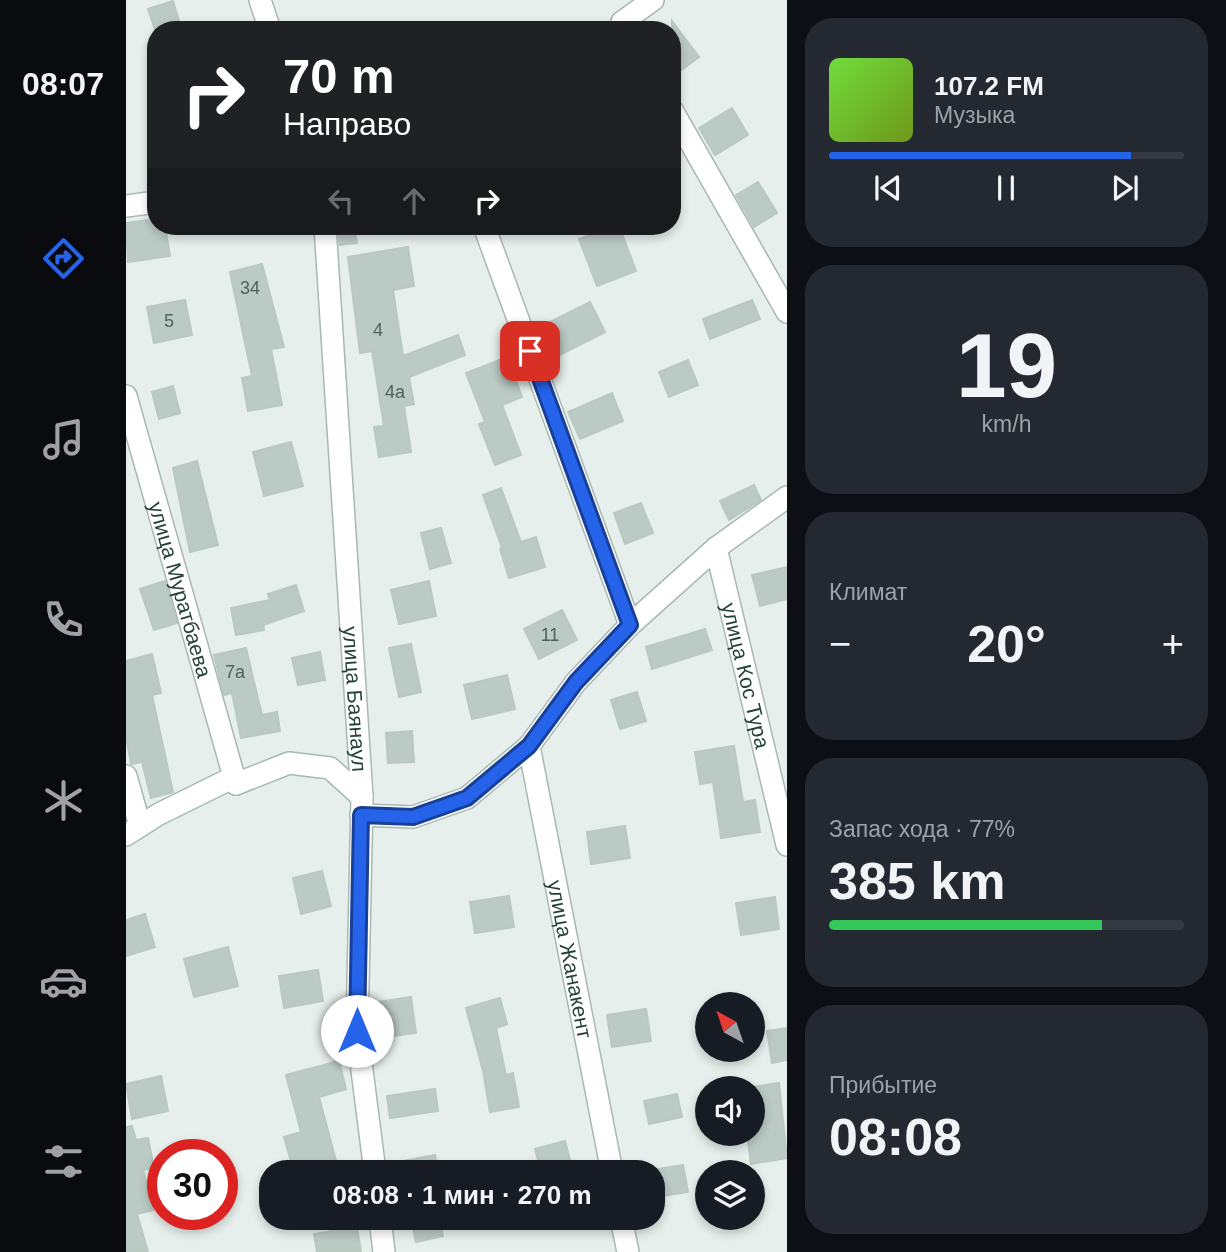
<!DOCTYPE html>
<html lang="ru">
<meta charset="utf-8">
<style>
body{margin:0;font-family:Arial,sans-serif;background:#242831;color:#f1f3f6;height:100vh;display:flex;flex-direction:column;font-size:26px;white-space:nowrap}
*{box-sizing:border-box;margin:0}
p{font-size:23px;color:#9ea1a6}
.icon{flex:none;width:38px;height:38px;fill:none;stroke:currentColor;stroke-width:2;stroke-linecap:round;stroke-linejoin:round}
.map{position:relative;flex:1;overflow:hidden}
.panel{display:flex;flex-direction:column;gap:18px;padding:18px;background:#0d0f14;width:439px}
.panel>*{flex:none}
.banner{position:absolute;left:21px;top:21px;width:534px;height:214px;border-radius:28px;box-shadow:0 4px 10px #0003;background:#202124;color:#fff;overflow:hidden}
.needle{width:46px;rotate:320deg}
.buttons{position:absolute;left:569px;top:992px;display:grid;gap:14px}
.buttons a{display:grid;place-items:center;width:70px;height:70px;border-radius:50%;background:#171b24;box-shadow:0 4px 10px #0003;font-size:35px}
.speed{position:absolute;left:21px;top:1139px;display:flex;gap:14px;font-size:35px;font-weight:700;text-align:center}
.speed>*{display:grid;place-content:center;width:91px;height:91px;border-radius:50%;background:#171b24;box-shadow:0 4px 10px #0003;line-height:1}
.speed .limit{border:10px solid #d22;background:#fff;color:#111}
.pin{position:absolute;display:grid;place-items:center;width:60px;height:60px;color:#fff;margin:-30px;border-radius:14px;box-shadow:0 4px 10px #0006}
.me{position:absolute;width:77px;margin:-38px;rotate:0deg;stroke-linejoin:round;filter:drop-shadow(0 0 5px #0008)}
.turn{display:flex;align-items:center;gap:24px;height:147px;padding:0 21px;font-size:32px}
.turn .icon{width:91px;height:91px;stroke-width:2.5}
.turn b{display:block;font-size:49px;line-height:60px}
.lanes{display:flex;align-items:center;height:66px;padding:0 21px;background:#0003;justify-content:center;gap:35px;direction:ltr}
.lanes .off{opacity:.35}
.big{font-size:52px;font-weight:600;line-height:1.1}
.panel .widget{flex:1;display:flex;flex-direction:column;justify-content:center;gap:10px;min-width:0;padding:0 24px;border-radius:28px;background:#242831}
.panel .dial{align-items:center;gap:0}
.dial b{font-size:91px;line-height:1}
.song{display:flex;align-items:center;gap:21px}
.cover{width:84px;height:84px;border-radius:10px;background:linear-gradient(135deg,hsl(100 70% 55%),hsl(80 70% 35%))}
.played{height:7px;border-radius:4px;background:linear-gradient(90deg,#2563eb 85%,#363941 85%)}
.keys{display:flex;justify-content:space-around;direction:ltr}
.heat{display:flex;justify-content:space-between;align-items:center;font-size:38px;direction:ltr}
.charge{height:10px;border-radius:5px;background:linear-gradient(90deg,#34c759 77%,#363941 0)}
.trip{position:absolute;left:133px;top:1160px;width:406px;height:70px;border-radius:28px;background:#171b24;box-shadow:0 4px 10px #0003;font-weight:600;line-height:70px;text-align:center}
main{display:flex;flex:1;min-height:0}
.dock{display:flex;flex-direction:column;width:126px;justify-content:space-around;align-items:center;background:#090b0e;color:#9ea1a6}
.dock .icon{width:49px;height:49px}
.dock .active{color:#2563eb}
.dock b{font-size:32px;color:#f1f3f6}
.map>svg:first-child{display:block}
.building{fill:#bbcac4;stroke:#b8c9c2;stroke-width:2}
.lines{fill:none;stroke-linecap:round;stroke-linejoin:round}
.street-casing{stroke:#a8b8b2;stroke-width:24}
.secondary-casing{stroke:#a4bbb3;stroke-width:24}
.street{stroke:#fff;stroke-width:21}
.secondary{stroke:#fff;stroke-width:21}
.route-casing{stroke:#184099;stroke-width:18}
.route{stroke:#2563eb;stroke-width:12}
.labels{text-anchor:middle;dominant-baseline:central;stroke-width:7;stroke-linejoin:round;paint-order:stroke}
.number-label{font-size:18px;fill:#4a645c}
.street-label{font-size:21px;fill:#24423a;stroke:#f7fbf9}
</style>
<main>
<nav class="dock">
<b>08:07</b>
<svg class="icon active" aria-label="directions" viewBox="0 0 24 24"><path d="M12 3l9 9-9 9-9-9zM9 14v-3h6M13 9l2 2-2 2"/></svg>
<svg class="icon" aria-label="music" viewBox="0 0 24 24"><path d="M9 18V5l10-2v13"/><circle cx="6" cy="18" r="3"/><circle cx="16" cy="16" r="3"/></svg>
<svg class="icon" aria-label="phone" viewBox="0 0 24 24"><path d="M5 4h4l2 5-3 2q2 4 5 5l2-3 5 2v4C11 20 4 13 5 4z"/></svg>
<svg class="icon" aria-label="climate" viewBox="0 0 24 24"><path d="M12 3v18M4 7l16 10M4 17L20 7"/></svg>
<svg class="icon" aria-label="car" viewBox="0 0 24 24"><path d="M5 17H2v-5l4-1 3-4h7l3 4 3 1v5h-3M9 17h6M6 11h13"/><circle cx="7" cy="17" r="2"/><circle cx="17" cy="17" r="2"/></svg>
<svg class="icon" aria-label="filters" viewBox="0 0 24 24"><path d="M4 7h16M4 17h16"/><circle cx="9" cy="7" r="2"/><circle cx="15" cy="17" r="2"/></svg>
</nav>
<div class="map">
<svg width="661" height="1252" viewBox="0 0 661 1252">
<rect width="100%" height="100%" fill="#e6efeb"/>
<g class="building">
<path d="M47 1 56 30H29L22 9Z"/>
<path d="M546 21 573 57 546 77Z"/>
<path d="M606 108 622 135 589 155 573 128Z"/>
<path d="M632 182 651 213 628 227 610 195Z"/>
<path d="M30 219V226H39L44 256 2 262 0 223Z"/>
<path d="M212 226H228L231 243 214 245Z"/>
<path d="M486 226H493L510 271 471 286 453 239Z"/>
<path d="M282 247 288 286 267 290 277 356 332 335 339 355 283 377 288 404 278 406 285 452 253 457 248 427 258 426 246 351 234 353 222 257Z"/>
<path d="M136 264 158 347 145 349 156 405 122 411 116 378 126 376 104 272Z"/>
<path d="M59 300 66 335 28 343 21 307Z"/>
<path d="M626 300 634 319 584 339 577 319Z"/>
<path d="M464 302 479 332 426 359 410 329Z"/>
<path d="M381 357 396 397 376 405 395 455 369 465 353 424 359 422 340 373Z"/>
<path d="M562 360 572 385 543 397 533 372Z"/>
<path d="M47 386 54 413 33 419 26 392Z"/>
<path d="M486 393 497 421 454 439 442 412Z"/>
<path d="M165 442 177 486 138 496 127 452Z"/>
<path d="M71 461 92 545 64 552 47 468Z"/>
<path d="M628 485 635 500 603 520 594 501Z"/>
<path d="M375 488 395 542 410 537 419 567 383 578 374 549 376 548 357 495Z"/>
<path d="M515 503 527 533 499 544 488 513Z"/>
<path d="M315 528 325 563 304 569 295 533Z"/>
<path d="M661 567V599L634 606 626 575Z"/>
<path d="M39 581 51 623 28 630 14 589Z"/>
<path d="M303 581 310 616 273 624 265 590Z"/>
<path d="M170 585 178 611 137 625 138 630 110 635 105 608 144 600 142 594Z"/>
<path d="M436 610 451 640 413 659 398 629Z"/>
<path d="M579 629 586 650 526 669 520 647Z"/>
<path d="M285 644 295 692 273 697 263 648Z"/>
<path d="M120 648 136 715 151 712 154 731 115 738 106 693 98 695 88 655Z"/>
<path d="M194 652 199 680 172 685 166 658Z"/>
<path d="M26 654 35 693 26 695 47 792 25 798 16 762 5 764 0 737V661Z"/>
<path d="M381 675 389 709 346 719 338 685Z"/>
<path d="M511 692 520 721 494 729 485 700Z"/>
<path d="M286 731 288 762 262 763 260 733Z"/>
<path d="M608 746 617 802 629 800 634 832 595 838 587 782 574 784 569 752Z"/>
<path d="M499 826 504 858 465 864 461 832Z"/>
<path d="M196 871 205 906 175 914 167 878Z"/>
<path d="M383 896 388 927 349 933 344 902Z"/>
<path d="M649 897 653 929 615 935 610 903Z"/>
<path d="M19 914 29 947 0 956V920Z"/>
<path d="M102 947 112 986 68 997 58 959Z"/>
<path d="M192 970 197 1001 158 1008 153 976Z"/>
<path d="M285 997 290 1033 245 1039V1003Z"/>
<path d="M374 998 381 1024 370 1028 380 1075 387 1073 393 1107 364 1112 357 1071 340 1008Z"/>
<path d="M520 1009 525 1041 486 1047 481 1015Z"/>
<path d="M661 1028V1060L646 1063 641 1031Z"/>
<path d="M213 1061 220 1089 193 1097 213 1172H168L158 1137 175 1132 160 1075Z"/>
<path d="M35 1076 42 1111 6 1119 0 1084Z"/>
<path d="M653 1083 661 1158 625 1164 621 1134H626V1087Z"/>
<path d="M309 1089 312 1111 264 1118 261 1096Z"/>
<path d="M551 1094 556 1117 523 1124 518 1101Z"/>
<path d="M6 1126 10 1140 22 1138 28 1168 17 1170 27 1210 11 1214 22 1252H0V1127Z"/>
<path d="M439 1141 446 1168 415 1172 409 1149Z"/>
<path d="M309 1155 312 1172H262L261 1164Z"/>
<path d="M557 1165 562 1192 536 1196 532 1169Z"/>
<path d="M285 1218H313L317 1236 290 1242Z"/>
<path d="M231 1227 235 1252H191L188 1234Z"/>
</g>
<g class="lines">
<g class="street-casing">
<g id="street">
<path d="M134 0 144 30"/>
<path d="M496 22 527 0"/>
<path d="M546 110 661 312"/>
<path id="s1" d="M199 226 236 797 231 1031 249 1172"/>
<path d="M358 226 504 625"/>
<path id="s2" d="M0 396 110 784"/>
<path id="s3" d="M590 548 661 845"/>
<path id="s4" d="M403 746 486 1172"/>
<path d="M0 776 14 826"/>
<path d="M235 815 287 817 341 798 403 746 450 682 504 625 590 548 661 497"/>
<path d="M254 1218 258 1252"/>
<path d="M495 1218 502 1252"/>
</g>
</g>
<g class="secondary-casing">
<g id="secondary">
<path d="M0 206 30 202"/>
<path d="M0 835 33 814 106 778 110 784 163 763 204 768 236 797"/>
</g>
</g>
<use href="#street" class="street"/>
<use href="#secondary" class="secondary"/>
</g>
<g class="lines">
<g class="route-casing">
<path id="route" d="M231 1031 235 815 287 817 341 798 403 746 450 682 504 625 404 351"/>
</g>
<use href="#route" class="route"/>
</g>
<g class="labels">
<g class="number-label">
<text x="124" y="288">34</text>
<text x="43" y="321">5</text>
<text x="252" y="330">4</text>
<text x="269" y="392">4а</text>
<text x="424" y="635">11</text>
<text x="109" y="672">7а</text>
</g>
<g class="street-label">
<text stroke="none"><textPath href="#s2" startOffset="201">улица Муратбаева</textPath></text>
<text stroke="none"><textPath href="#s3" startOffset="131">улица Кос Тура</textPath></text>
<text stroke="none"><textPath href="#s1" startOffset="474">улица Баянаул</textPath></text>
<text stroke="none"><textPath href="#s4" startOffset="217">улица Жанакент</textPath></text>
</g>
</g>
</svg>
<div class="buttons">
<a><svg class="needle" viewBox="-14 -14 28 28"><path d="M0-13l5 13h-10z" fill="#e53935"/><path d="M0 13l5-13h-10z" fill="#9ea1a6"/></svg></a>
<a><svg class="icon" aria-label="sound" viewBox="0 0 24 24"><path d="M4 9h4l5-4v14l-5-4H4zM17 9q2 3 0 6"/></svg></a>
<a><svg class="icon" aria-label="layers" viewBox="0 0 24 24"><path d="M12 4l9 5-9 5-9-5zM3 14l9 5 9-5"/></svg></a>
</div>
<div class="speed"><div class="limit">30</div></div>
<div class="pin" style="left:404px;top:351px;background:#d93025"><svg class="icon" aria-label="arrive" viewBox="0 0 24 24"><path d="M6 21V4h12l-3 4 3 4H6"/></svg></div>
<svg class="me" style="left:231px;top:1031px" viewBox="-20 -20 40 40"><circle r="19" fill="#fff"/><path d="M0-13L10 11 0 6-10 11z" fill="#2563eb"/></svg>
<div class="trip">08:08 · 1 мин · 270 m</div>
<div class="banner">
<div class="turn"><svg class="icon" aria-label="right" viewBox="0 0 24 24"><path d="M7 20v-9h11M14 6l5 5-5 5"/></svg><div><b>70 m</b>Направо</div></div>
<div class="lanes"><svg class="icon off" aria-label="left" viewBox="0 0 24 24"><path d="M17 20v-9H6M10 6l-5 5 5 5"/></svg><svg class="icon off" aria-label="ahead" viewBox="0 0 24 24"><path d="M12 20V5M6 11l6-6 6 6"/></svg><svg class="icon" aria-label="right" viewBox="0 0 24 24"><path d="M7 20v-9h11M14 6l5 5-5 5"/></svg></div>
</div>
</div>
<section class="panel">
<div class="widget">
<div class="song"><i class="cover"></i><div><b>107.2 FM</b><p>Музыка</p></div></div>
<div class="played"></div>
<div class="keys"><svg class="icon" aria-label="previous" viewBox="0 0 24 24"><path d="M18 5L8 12l10 7zM5 5v14"/></svg><svg class="icon" aria-label="pause" viewBox="0 0 24 24"><path d="M8 5v14M16 5v14"/></svg><svg class="icon" aria-label="next" viewBox="0 0 24 24"><path d="M6 5l10 7-10 7zM19 5v14"/></svg></div>
</div>
<div class="widget dial"><b>19</b><p>km/h</p></div>
<div class="widget"><p>Климат</p>
<div class="heat"><a>−</a><b class="big">20°</b><a>+</a></div>
</div>
<div class="widget"><p>Запас хода · 77%</p><b class="big">385 km</b><div class="charge"></div></div>
<div class="widget"><p>Прибытие</p><b class="big">08:08</b></div>
</section>
</main>
